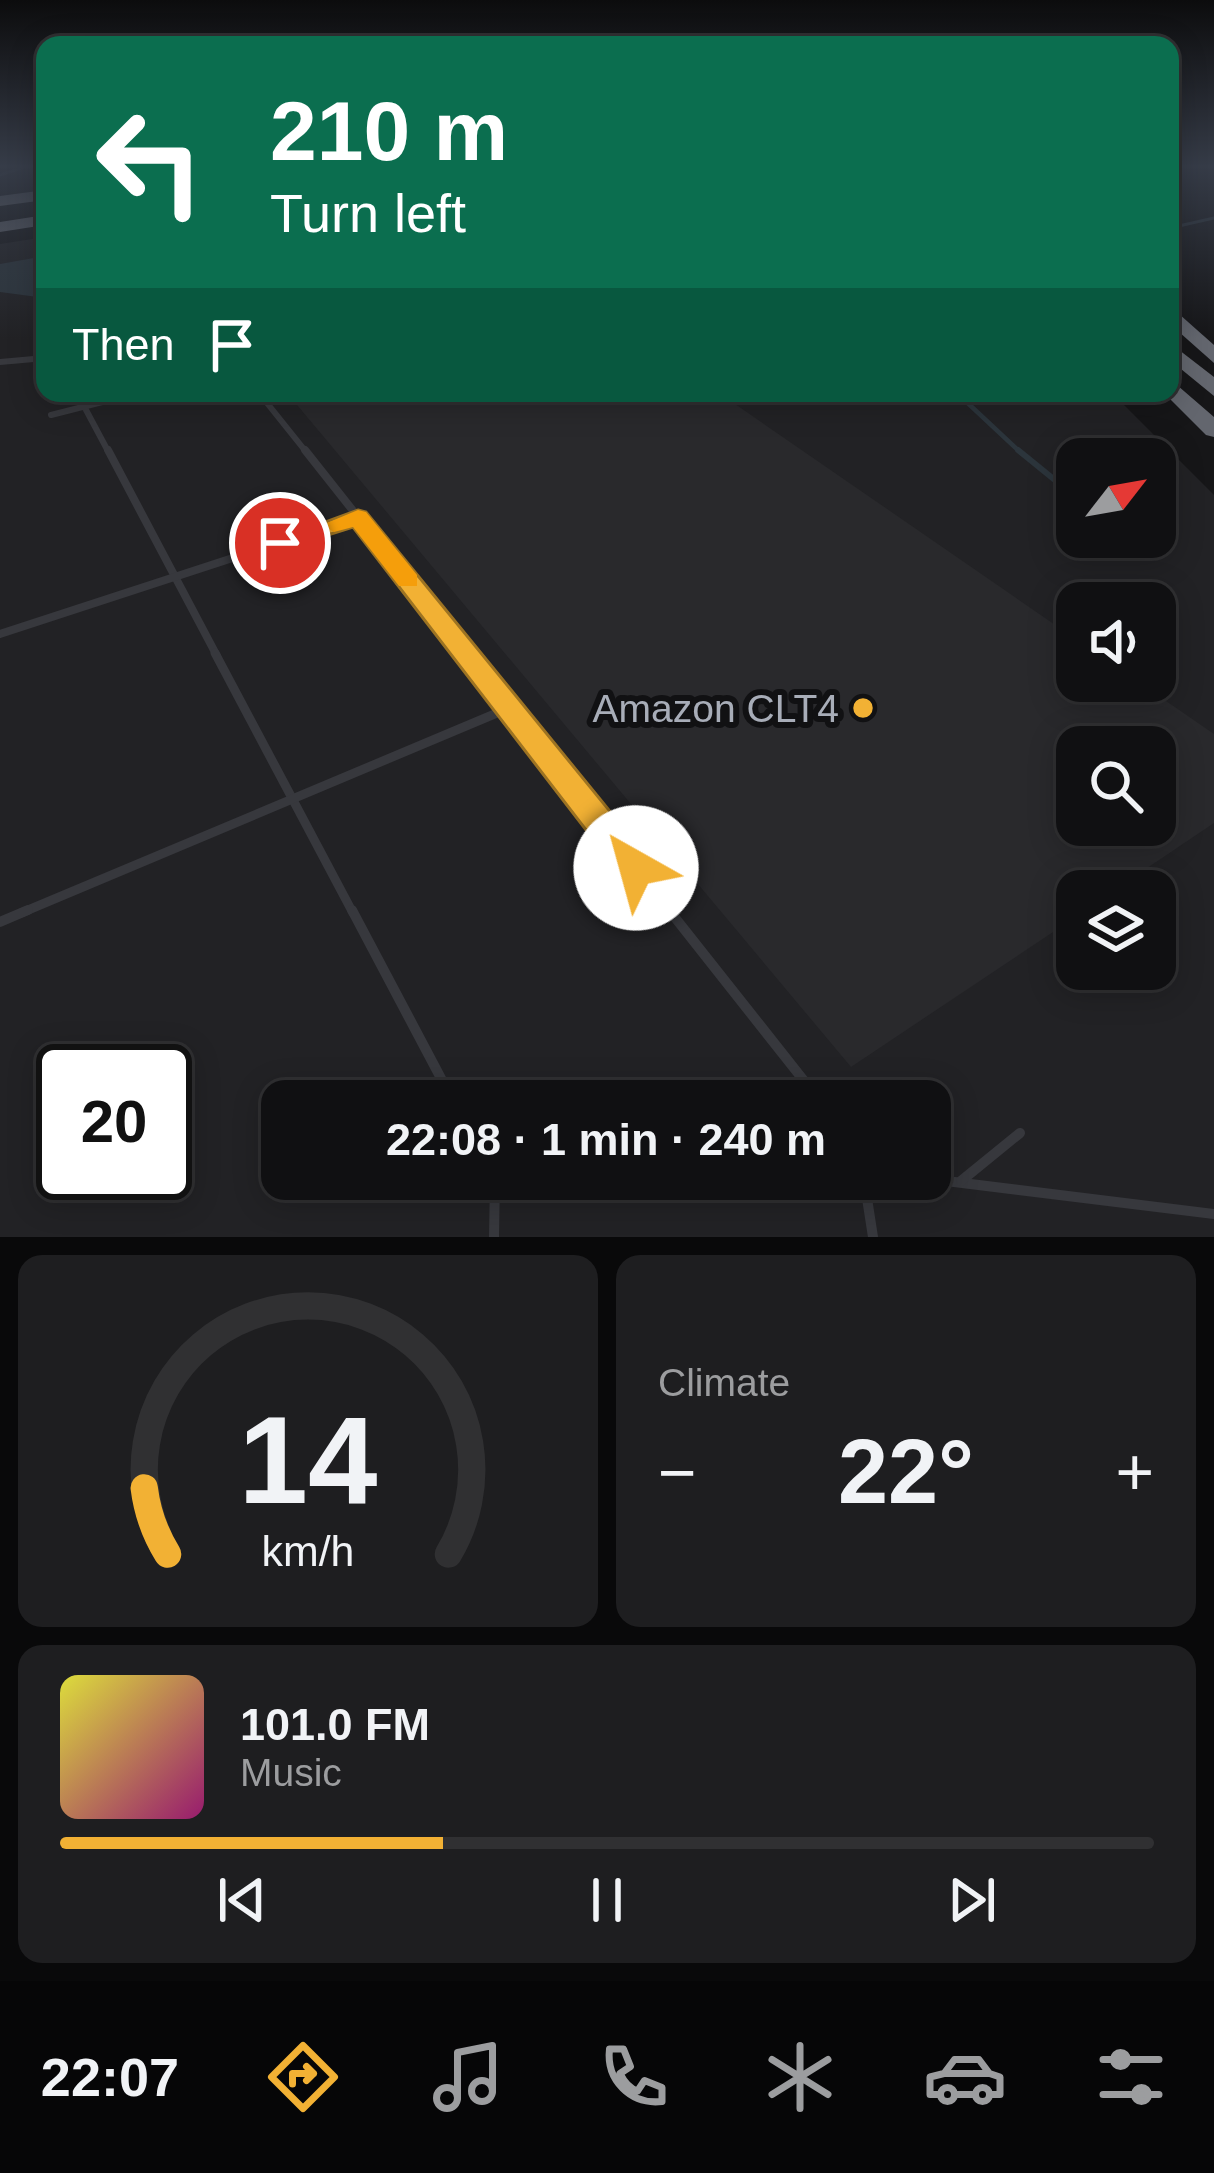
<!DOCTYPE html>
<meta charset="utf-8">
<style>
body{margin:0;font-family:Helvetica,sans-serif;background:#1e1e20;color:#f1f3f6;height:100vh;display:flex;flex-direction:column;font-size:45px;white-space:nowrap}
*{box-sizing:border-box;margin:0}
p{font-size:39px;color:#9c9d9f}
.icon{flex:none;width:66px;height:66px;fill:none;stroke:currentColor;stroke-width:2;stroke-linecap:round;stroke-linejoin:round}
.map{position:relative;height:1237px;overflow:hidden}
.side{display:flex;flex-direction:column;gap:18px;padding:18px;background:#09090a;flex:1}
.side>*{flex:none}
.hud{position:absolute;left:36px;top:36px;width:1143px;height:366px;border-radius:24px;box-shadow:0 6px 30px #0003,0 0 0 3px #303032;background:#0b6e4f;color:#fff;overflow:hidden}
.needle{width:78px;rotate:59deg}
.controls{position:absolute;left:1056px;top:438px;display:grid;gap:24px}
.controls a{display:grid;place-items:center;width:120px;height:120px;border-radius:24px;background:#101012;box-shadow:0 6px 30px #0003,0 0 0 3px #303032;font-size:60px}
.speed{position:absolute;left:36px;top:1044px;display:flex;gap:24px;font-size:60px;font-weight:700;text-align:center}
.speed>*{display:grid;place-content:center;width:156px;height:156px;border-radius:50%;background:#101012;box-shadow:0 6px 30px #0003,0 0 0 3px #303032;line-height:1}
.speed .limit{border:6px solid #111;border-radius:18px;background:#fff;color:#111}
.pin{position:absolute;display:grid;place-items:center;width:102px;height:102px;color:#fff;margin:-51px;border:6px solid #fff;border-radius:50%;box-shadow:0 3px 12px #0007}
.me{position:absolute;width:132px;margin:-66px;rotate:322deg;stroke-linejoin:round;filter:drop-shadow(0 0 9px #0008)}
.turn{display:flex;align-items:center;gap:42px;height:252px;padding:0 36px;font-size:54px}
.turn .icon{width:156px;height:156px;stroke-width:2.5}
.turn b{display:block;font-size:84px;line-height:102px}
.then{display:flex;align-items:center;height:114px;padding:0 36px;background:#0003;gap:24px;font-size:45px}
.big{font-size:90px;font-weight:600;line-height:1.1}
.side .tile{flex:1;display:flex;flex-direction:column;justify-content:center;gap:18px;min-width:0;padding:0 42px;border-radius:24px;background:#1e1e20}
.side .dial{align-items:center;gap:0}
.dial svg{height:312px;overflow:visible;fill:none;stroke:#303032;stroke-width:7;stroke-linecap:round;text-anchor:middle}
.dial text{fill:#f1f3f6;stroke:none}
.song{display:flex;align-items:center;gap:36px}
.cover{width:144px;height:144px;border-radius:18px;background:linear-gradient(135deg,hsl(60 70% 55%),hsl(320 70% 35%))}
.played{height:12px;border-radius:6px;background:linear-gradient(90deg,#f2b134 35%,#303032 35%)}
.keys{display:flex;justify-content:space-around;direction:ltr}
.heat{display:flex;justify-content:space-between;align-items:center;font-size:66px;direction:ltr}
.side .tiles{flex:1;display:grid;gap:18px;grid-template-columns:1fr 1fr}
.tile:last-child{grid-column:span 2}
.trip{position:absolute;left:261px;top:1080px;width:690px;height:120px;border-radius:24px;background:#101012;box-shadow:0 6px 30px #0003,0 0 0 3px #303032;font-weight:600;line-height:120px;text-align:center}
.tabs{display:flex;height:192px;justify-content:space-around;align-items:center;background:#060607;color:#9c9d9f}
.tabs .icon{width:84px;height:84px}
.tabs .selected{color:#f2b134}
.tabs b{font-size:54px;color:#f1f3f6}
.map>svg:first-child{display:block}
.built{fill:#222225;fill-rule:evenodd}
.water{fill:#2c353c}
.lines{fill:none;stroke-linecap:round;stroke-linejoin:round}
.stream-far2{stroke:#2c353c;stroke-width:3}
.stream-far1{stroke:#2c353c;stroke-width:4.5}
.stream{stroke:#2c353c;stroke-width:6}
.building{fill:#29292c;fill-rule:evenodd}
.service-far3{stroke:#37383d;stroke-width:6}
.service-far2{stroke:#37383d;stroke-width:8}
.service-far1{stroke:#37383d;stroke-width:9}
.service{stroke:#37383d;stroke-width:10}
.motorway{fill:#63666e;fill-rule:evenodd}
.route{fill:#f2b134;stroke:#9d7322;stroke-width:3}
.slow{fill:#f59e0b}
.poi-dot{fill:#f2b134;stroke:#111113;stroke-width:4.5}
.labels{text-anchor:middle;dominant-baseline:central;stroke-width:12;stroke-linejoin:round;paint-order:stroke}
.poi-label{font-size:39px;fill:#a8adb8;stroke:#111113;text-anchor:end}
</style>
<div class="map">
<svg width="1214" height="1237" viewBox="0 0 1214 1237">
<rect width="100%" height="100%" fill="#161618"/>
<path class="built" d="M45 237V393H1112L1214 495V1237H0V244ZM1077 459H1155V537H1077ZM1077 603H1155V681H1077ZM1077 747H1155V825H1077ZM1077 891H1155V969H1077ZM63 1071H165V1173H63ZM282 1101H930V1179H282Z"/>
<path class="water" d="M45 256V298L0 292V264Z"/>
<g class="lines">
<g class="stream-far2">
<path d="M0 175 27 166"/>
<path d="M1170 228 1214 218"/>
</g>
<path class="stream-far1" d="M957 393 1021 453"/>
<g class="stream">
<path d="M1018 450 1077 498"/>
<path d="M1130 537 1139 543"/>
</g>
</g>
<path class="building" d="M287 393H719L1077 640V681H1137L1214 734V823L1113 891H1077V916L851 1067ZM1077 747H1155V825H1077Z"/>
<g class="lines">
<g class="service-far3">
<path d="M0 362 45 358"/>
<path d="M77 393 109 453"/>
<path d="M259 393 307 453"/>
<path d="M51 415 118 398"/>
</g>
<g class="service-far2">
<path d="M108 450 217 656"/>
<path d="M305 450 468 656"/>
<path d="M0 634 358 517"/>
</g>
<g class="service-far1">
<path d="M215 653 353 913"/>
<path d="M465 653 671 913"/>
<path d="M21 913 509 708"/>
</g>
<g class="service">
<path d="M352 910 453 1101"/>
<path d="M669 910 820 1101"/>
<path d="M0 922 28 910"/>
<path d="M864 1179 873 1237"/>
<path d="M930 1179 1214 1214"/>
<path d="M961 1181 1020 1133"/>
<path d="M494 1237 495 1179"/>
</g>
<g class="motorway">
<path d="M45 190V200L0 206V196Z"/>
<path d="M45 215V225L0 232V222Z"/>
<path d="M1170 306 1214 345V363L1170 324Z"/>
<path d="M1170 343 1214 377V396L1170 360Z"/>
<path d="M1170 379 1214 417V437L1206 435 1164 393H1170Z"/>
</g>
</g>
<linearGradient id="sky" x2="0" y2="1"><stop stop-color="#0c0c0d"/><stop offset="0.49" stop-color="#363c48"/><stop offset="1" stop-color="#363c48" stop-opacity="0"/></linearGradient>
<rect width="1214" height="339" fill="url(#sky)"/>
<path class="route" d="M358 510 366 512 648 858 653 868 648 878H623L353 527 280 550 268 543Z"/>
<path class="slow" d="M358 510 366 512 417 575V586H399L353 527 334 532 322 525Z"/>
<circle class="poi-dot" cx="863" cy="708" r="12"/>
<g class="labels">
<g class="poi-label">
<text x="839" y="708">Amazon CLT4</text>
</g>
</g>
</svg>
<div class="controls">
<a><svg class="needle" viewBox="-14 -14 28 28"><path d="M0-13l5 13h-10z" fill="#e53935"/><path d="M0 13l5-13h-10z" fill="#9c9d9f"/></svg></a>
<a><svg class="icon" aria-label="sound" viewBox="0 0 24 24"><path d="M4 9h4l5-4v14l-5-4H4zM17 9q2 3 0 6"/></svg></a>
<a><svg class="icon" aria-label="search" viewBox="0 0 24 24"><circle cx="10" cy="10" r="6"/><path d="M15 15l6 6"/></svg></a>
<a><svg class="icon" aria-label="layers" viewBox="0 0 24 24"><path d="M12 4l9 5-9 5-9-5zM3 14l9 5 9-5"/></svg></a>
</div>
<div class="speed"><div class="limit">20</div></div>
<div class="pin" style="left:280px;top:543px;background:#d93025"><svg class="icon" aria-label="arrive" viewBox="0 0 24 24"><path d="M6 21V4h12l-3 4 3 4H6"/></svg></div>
<svg class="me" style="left:636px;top:868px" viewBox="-20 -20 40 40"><circle r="19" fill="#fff"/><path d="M0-13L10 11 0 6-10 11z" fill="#f2b134"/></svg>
<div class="trip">22:08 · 1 min · 240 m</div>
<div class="hud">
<div class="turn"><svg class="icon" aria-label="left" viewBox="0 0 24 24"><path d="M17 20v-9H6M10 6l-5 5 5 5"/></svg><div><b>210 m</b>Turn left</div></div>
<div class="then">Then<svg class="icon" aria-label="arrive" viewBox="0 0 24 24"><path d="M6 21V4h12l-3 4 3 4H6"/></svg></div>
</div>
</div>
<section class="side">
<div class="tiles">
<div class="tile dial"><svg viewBox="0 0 100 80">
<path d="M14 69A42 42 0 1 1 86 69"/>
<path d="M14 69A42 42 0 0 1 8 52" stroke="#f2b134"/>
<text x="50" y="56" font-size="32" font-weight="700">14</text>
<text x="50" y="72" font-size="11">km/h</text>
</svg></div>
<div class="tile"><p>Climate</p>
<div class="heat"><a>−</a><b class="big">22°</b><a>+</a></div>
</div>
<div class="tile">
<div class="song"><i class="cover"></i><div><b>101.0 FM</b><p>Music</p></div></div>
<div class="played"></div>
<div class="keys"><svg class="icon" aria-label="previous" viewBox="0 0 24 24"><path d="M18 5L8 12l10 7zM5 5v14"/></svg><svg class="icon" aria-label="pause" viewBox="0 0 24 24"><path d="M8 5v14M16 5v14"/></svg><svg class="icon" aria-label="next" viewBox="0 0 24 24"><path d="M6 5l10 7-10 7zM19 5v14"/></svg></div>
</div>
</div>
</section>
<nav class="tabs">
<b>22:07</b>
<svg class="icon selected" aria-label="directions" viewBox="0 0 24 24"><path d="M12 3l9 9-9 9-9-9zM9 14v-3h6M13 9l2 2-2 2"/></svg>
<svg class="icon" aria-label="music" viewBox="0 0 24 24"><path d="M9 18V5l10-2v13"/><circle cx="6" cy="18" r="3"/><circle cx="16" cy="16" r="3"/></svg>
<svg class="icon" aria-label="phone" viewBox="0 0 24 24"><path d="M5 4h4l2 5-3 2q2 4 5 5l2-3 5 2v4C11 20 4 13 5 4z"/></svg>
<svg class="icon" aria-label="climate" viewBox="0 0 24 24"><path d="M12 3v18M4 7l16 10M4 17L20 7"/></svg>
<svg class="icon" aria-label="car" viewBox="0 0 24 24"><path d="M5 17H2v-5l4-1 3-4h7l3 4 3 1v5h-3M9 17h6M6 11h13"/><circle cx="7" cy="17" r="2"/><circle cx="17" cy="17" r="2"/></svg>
<svg class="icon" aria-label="filters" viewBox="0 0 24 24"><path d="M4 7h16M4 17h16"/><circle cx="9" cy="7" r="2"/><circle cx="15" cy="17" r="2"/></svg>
</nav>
